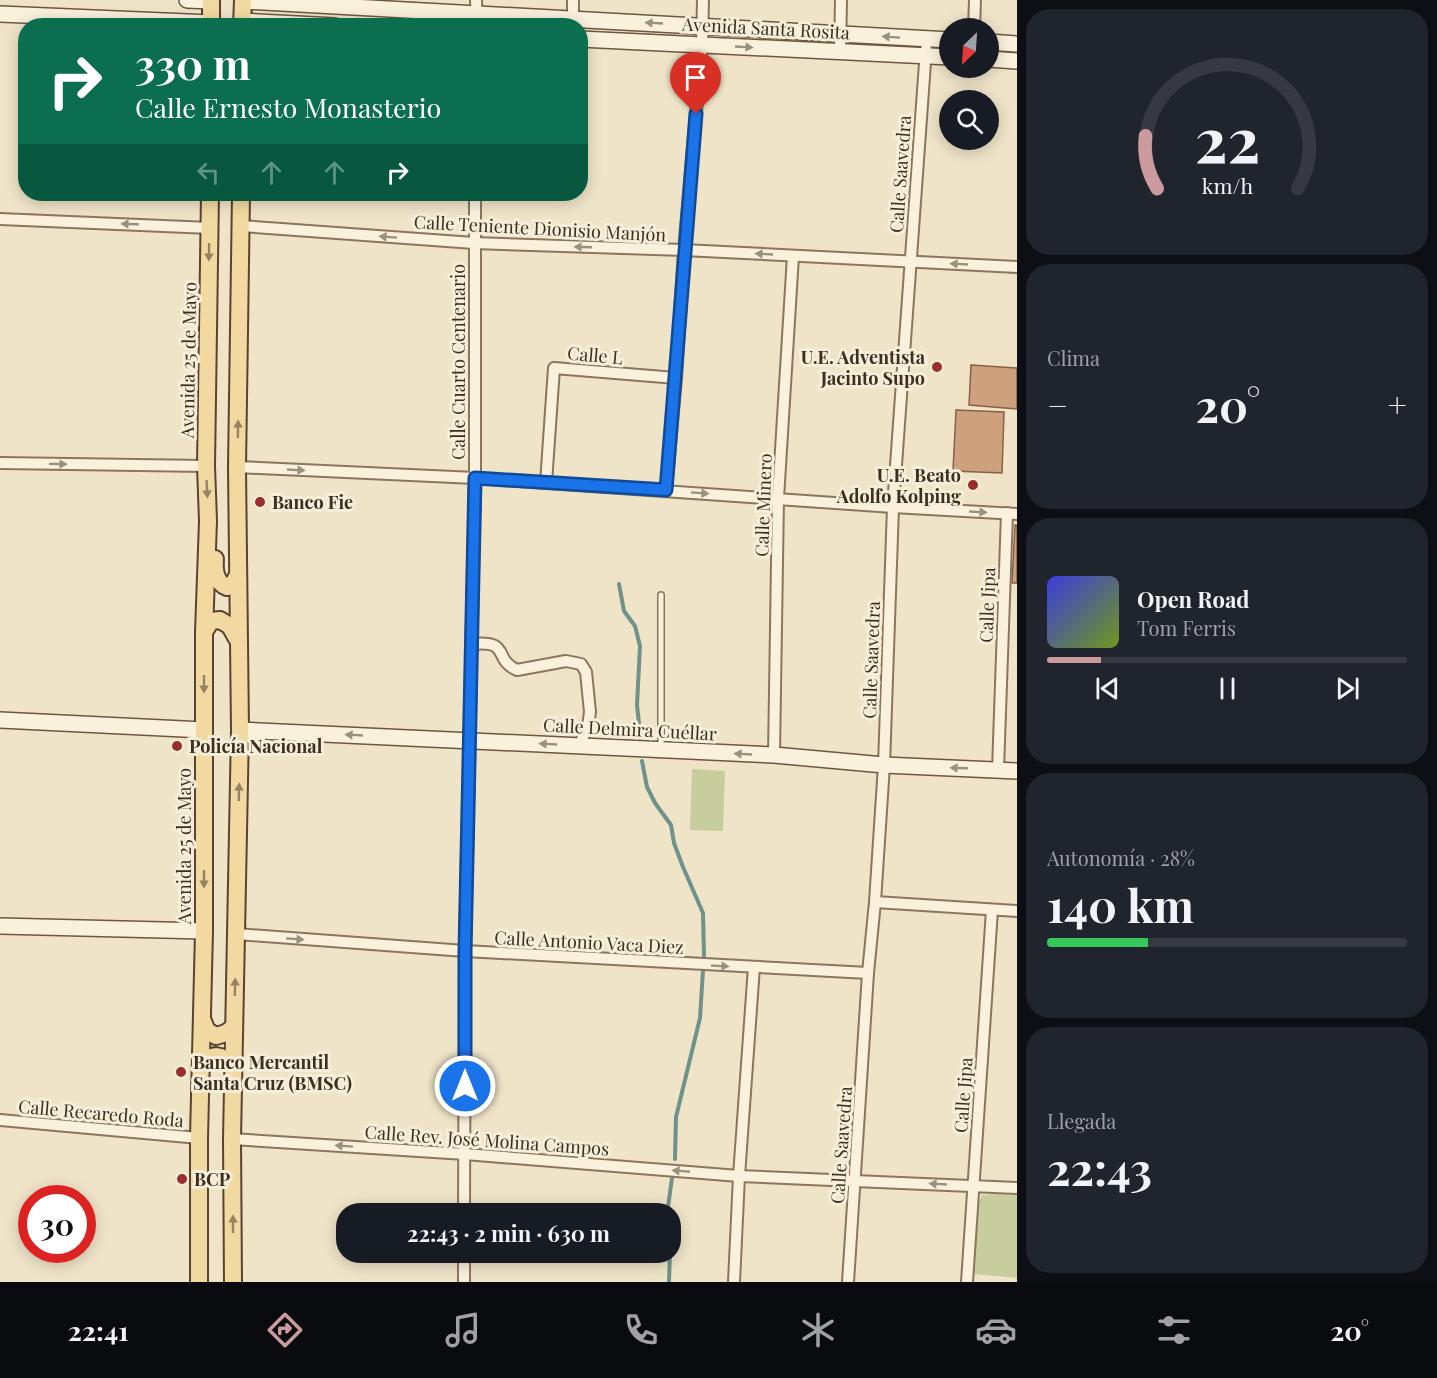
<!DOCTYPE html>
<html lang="es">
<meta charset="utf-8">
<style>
body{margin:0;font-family:"Playfair Display",serif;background:#20242c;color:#f1f3f6;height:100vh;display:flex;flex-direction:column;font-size:22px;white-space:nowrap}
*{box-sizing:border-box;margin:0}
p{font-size:20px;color:#9ea1a6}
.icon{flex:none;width:33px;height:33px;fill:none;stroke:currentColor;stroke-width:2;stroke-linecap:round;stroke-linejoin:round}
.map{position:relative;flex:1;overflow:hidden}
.panel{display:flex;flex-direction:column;gap:9px;padding:9px;background:#0d0f14;width:420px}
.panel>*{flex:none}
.banner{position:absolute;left:18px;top:18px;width:570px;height:183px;border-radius:24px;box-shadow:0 3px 15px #0003;background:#0b6e4f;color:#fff;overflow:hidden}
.needle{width:39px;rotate:205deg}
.controls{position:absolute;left:939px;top:18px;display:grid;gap:12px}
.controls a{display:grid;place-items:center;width:60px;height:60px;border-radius:50%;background:#171b24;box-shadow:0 3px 15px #0003;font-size:30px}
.speed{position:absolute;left:18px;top:1185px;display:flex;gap:12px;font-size:30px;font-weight:700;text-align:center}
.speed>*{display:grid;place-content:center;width:78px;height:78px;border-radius:50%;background:#171b24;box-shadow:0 3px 15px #0003;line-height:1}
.speed .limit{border:9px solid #d22;background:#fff;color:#111}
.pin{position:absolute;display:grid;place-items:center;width:51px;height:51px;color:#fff;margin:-62px -26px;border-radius:50% 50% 50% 0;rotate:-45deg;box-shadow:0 0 6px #0007}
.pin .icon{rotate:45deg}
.me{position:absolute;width:66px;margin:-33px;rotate:0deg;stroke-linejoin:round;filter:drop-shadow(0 0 4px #0008)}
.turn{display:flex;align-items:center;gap:21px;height:126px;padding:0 18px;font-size:27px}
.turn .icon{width:78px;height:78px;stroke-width:2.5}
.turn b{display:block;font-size:42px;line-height:51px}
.lanes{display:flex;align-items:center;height:57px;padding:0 18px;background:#0003;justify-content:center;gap:30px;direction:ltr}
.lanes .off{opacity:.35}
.big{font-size:45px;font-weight:700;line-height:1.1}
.panel .widget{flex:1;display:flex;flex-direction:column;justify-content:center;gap:9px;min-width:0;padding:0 21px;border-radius:24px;background:#20242c}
.panel .dial{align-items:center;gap:0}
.dial svg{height:156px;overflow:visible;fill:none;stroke:#363941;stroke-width:7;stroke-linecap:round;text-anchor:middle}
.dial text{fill:#f1f3f6;stroke:none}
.song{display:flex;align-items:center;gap:18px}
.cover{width:72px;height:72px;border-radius:9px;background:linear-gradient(135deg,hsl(240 70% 55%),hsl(80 70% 35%))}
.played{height:6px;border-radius:3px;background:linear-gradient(90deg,#ca9a9c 15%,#363941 15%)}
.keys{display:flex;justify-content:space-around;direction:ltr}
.heat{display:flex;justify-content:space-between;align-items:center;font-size:33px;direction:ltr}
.charge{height:9px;border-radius:4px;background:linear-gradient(90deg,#34c759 28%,#363941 0)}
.trip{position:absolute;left:336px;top:1203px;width:345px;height:60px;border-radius:24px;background:#171b24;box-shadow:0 3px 15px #0003;font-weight:700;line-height:60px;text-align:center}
.tab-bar{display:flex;height:96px;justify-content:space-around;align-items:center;background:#090b0e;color:#9ea1a6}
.tab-bar .icon{width:42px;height:42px}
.tab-bar .current{color:#ca9a9c}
.tab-bar b{font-size:27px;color:#f1f3f6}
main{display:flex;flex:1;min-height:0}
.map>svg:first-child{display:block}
.green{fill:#c7cd9c}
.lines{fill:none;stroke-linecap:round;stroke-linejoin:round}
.stream{stroke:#6f928a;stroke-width:4}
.building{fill:#cda07e;stroke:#8a6043;stroke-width:1.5}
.lane-casing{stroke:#8b765d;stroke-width:8}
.street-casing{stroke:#8b765d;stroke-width:14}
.secondary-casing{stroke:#6d5740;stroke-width:18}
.primary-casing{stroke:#594431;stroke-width:20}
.lane{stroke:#f9f1dc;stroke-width:5}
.street{stroke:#f9f1dc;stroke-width:10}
.secondary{stroke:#f9f1dc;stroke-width:15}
.primary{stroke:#f1d9a1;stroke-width:16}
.oneway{fill:#9a907e}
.oneway2{fill:#968460}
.route-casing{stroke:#114b97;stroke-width:15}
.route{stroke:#1a73e8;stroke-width:10}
.poi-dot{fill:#9a2e2d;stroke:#f6eed8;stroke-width:2}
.labels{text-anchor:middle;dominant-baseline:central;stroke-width:6;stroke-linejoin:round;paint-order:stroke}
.street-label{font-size:18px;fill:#3c2e20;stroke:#f6eed8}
.poi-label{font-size:18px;font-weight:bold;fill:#3c2e20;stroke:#f6eed8;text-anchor:start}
</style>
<main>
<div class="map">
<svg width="1017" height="1282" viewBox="0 0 1017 1282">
<rect width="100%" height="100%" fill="#efe4c8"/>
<g class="green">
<path d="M692 769 725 771 723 831 690 830Z"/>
<path d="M996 1194 1017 1195V1278L974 1274 977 1206 982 1195Z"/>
</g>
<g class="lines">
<g class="stream">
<path d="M619 584 624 611 635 626 640 646 637 705 641 742"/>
<path d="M642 761 647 787 655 803 671 825 674 843 683 867 703 913 704 956"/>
<path d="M675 1159 676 1117 700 1018 703 970"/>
<path d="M667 1214 672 1178"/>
<path d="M669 1282 670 1252"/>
</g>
</g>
<g class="building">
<path d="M971 365 1017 368V409L969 405Z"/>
<path d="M956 410 1004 412 1002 473 953 471Z"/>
<path d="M1015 525H1017V583H1012Z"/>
</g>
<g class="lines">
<g class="lane-casing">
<path id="lane" d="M661 749V595"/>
</g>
<g class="street-casing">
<g id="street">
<path d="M476 0 477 26"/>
<path d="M573 19V0"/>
<path d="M974 28 975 0"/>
<path d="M840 51 841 0"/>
<path d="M0 219 210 228"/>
<path d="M241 226 474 243 684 250 1017 267"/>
<path d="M0 463 206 466"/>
<path d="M237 467 475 478 893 507 1017 514"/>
<path d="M546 483 554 368 676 378"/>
<path d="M666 490 676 378 684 250 702 45 703 0"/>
<path d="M472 644C512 640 492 659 517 670L566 661 581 664 586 672 590 712 588 726 579 746"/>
<path d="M774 755 778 498 793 256"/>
<path d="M998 770 1007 513"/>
<path d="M875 902 1017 911"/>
<path d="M237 934 465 951 868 973"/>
<path d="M0 1120 199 1138"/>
<path d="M232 1139 465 1154 739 1176 1017 1188"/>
<path d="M464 1214 465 951 475 478V194"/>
<path d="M464 1282V1252"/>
<path d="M734 1282 739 1176 754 967"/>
<path d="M848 1282 868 973 875 902 884 765 893 507 926 49"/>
<path d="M967 1282 992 910"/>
</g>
</g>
<g class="secondary-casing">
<g id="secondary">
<path d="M187 0 211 1"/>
<path d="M243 1 950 40"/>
<path d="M0 14 211 23"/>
<path d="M242 21 335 26"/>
<path d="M580 39 950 57"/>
<path d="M988 42 1017 44"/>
<path d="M988 59 1017 61"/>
<path d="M0 720 204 730"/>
<path d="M240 730 774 755 884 765 1017 771"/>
<path d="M0 926 204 931"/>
</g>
</g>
<g class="primary-casing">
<g id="primary">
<path d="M211 26V0"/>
<path d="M242 26 243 0"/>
<path d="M215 559C214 570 216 583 227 587L233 584 238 575"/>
<path d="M204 632 211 621 220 620 230 626 239 642"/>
<path d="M202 1019 207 1031 216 1036 226 1033 234 1027"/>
<path d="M201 1067C212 1051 222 1054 234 1067"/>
<path d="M199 1282V1138L204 931V632L208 521 206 466 210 194"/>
<path d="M233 1282 232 1139 240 730 237 467 241 194"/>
</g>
</g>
<use href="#lane" class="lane"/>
<use href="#street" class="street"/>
<use href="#secondary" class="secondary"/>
<use href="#primary" class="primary"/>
</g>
<defs><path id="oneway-solid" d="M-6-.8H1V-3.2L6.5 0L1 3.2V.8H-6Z" transform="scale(1.5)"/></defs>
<g class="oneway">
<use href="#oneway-solid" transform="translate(654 23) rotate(-177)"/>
<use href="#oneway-solid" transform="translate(891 37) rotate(-176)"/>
<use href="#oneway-solid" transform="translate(744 47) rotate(3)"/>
<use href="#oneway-solid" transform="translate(130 224) rotate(-178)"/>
<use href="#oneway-solid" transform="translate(388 237) rotate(-176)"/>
<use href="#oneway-solid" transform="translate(583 247) rotate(-178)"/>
<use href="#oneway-solid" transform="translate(764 254) rotate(-177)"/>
<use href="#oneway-solid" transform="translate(959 264) rotate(-177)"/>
<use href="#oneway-solid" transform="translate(58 464) rotate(1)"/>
<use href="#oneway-solid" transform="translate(296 470) rotate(3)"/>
<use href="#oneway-solid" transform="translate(700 493) rotate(4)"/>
<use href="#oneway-solid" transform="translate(978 512) rotate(3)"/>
<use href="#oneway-solid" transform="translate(354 735) rotate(-177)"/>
<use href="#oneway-solid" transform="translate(548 744) rotate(-177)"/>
<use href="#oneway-solid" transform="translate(743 754) rotate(-177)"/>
<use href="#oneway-solid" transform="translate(959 768) rotate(-178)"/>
<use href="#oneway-solid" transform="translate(295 939) rotate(4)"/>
<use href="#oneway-solid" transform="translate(720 966) rotate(3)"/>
<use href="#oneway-solid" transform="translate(344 1146) rotate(-176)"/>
<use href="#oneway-solid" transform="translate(681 1171) rotate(-175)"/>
<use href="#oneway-solid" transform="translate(938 1184) rotate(-177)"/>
</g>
<g class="oneway2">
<use href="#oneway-solid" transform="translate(209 252) rotate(91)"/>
<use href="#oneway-solid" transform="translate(238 429) rotate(-89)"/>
<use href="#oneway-solid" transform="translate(207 489) rotate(87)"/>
<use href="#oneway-solid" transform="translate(204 684) rotate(90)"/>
<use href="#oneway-solid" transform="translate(239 792) rotate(-89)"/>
<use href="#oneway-solid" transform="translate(204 879) rotate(90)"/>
<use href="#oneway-solid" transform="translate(235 987) rotate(-89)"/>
<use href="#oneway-solid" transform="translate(233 1224) rotate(-90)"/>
</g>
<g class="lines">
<g class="route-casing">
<path id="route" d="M465 1086V951L475 478 666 490 696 114"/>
</g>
<use href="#route" class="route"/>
</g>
<g class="poi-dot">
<circle cx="937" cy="367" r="6"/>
<circle cx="973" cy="485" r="6"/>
<circle cx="260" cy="502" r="6"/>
<circle cx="177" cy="746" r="6"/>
<circle cx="181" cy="1072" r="6"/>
<circle cx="182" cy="1179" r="6"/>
</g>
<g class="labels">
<g class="street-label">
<text transform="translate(766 28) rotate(3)">Avenida Santa Rosita</text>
<text transform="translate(900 174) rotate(-86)">Calle Saavedra</text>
<text transform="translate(540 228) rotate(3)">Calle Teniente Dionisio Manjón</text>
<text transform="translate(595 355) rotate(5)">Calle L</text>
<text transform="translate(188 360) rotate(-89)">Avenida 25 de Mayo</text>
<text transform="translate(458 362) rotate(-90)">Calle Cuarto Centenario</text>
<text transform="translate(763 505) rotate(-88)">Calle Minero</text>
<text transform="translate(987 605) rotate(-88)">Calle Jipa</text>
<text transform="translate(871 660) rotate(-88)">Calle Saavedra</text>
<text transform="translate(630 729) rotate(3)">Calle Delmira Cuéllar</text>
<text transform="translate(184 846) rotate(-90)">Avenida 25 de Mayo</text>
<text transform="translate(589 942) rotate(3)">Calle Antonio Vaca Diez</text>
<text transform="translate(963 1095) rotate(-86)">Calle Jipa</text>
<text transform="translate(101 1113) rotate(5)">Calle Recaredo Roda</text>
<text transform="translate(487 1140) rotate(4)">Calle Rev. José Molina Campos</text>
<text transform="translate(841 1145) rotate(-86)">Calle Saavedra</text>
</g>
<g class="poi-label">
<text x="925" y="357" text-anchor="end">U.E. Adventista<tspan x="925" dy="21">Jacinto Supo</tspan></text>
<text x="961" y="475" text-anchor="end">U.E. Beato<tspan x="961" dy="21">Adolfo Kolping</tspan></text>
<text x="272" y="502">Banco Fie</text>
<text x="189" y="746">Policía Nacional</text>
<text x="193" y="1062">Banco Mercantil<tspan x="193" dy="21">Santa Cruz (BMSC)</tspan></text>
<text x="194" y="1179">BCP</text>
</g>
</g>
</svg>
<div class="controls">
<a><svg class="needle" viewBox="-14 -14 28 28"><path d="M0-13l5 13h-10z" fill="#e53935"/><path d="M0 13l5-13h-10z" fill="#9ea1a6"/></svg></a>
<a><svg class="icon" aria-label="search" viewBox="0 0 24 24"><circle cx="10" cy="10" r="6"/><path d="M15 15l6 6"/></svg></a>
</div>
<div class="speed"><div class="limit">30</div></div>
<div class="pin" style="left:696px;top:114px;background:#d93025"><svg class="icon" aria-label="arrive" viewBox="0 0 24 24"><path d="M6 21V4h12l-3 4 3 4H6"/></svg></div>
<svg class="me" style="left:465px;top:1086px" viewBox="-20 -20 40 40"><circle r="17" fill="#1a73e8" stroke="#fff" stroke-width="3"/><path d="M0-11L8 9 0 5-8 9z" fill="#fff"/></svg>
<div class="trip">22:43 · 2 min · 630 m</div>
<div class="banner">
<div class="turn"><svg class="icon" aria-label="right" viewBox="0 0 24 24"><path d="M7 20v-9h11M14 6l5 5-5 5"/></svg><div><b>330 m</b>Calle Ernesto Monasterio</div></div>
<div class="lanes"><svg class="icon off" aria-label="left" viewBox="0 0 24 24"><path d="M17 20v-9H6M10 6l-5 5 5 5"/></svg><svg class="icon off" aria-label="ahead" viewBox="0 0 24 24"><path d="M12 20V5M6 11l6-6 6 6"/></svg><svg class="icon off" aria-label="ahead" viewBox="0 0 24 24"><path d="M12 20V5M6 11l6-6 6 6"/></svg><svg class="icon" aria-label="right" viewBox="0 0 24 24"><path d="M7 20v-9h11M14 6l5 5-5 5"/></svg></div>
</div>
</div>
<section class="panel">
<div class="widget dial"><svg viewBox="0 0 100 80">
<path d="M14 69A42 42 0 1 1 86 69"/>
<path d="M14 69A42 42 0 0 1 8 42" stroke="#ca9a9c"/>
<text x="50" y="56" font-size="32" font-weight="700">22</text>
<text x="50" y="72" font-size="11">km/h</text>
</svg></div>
<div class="widget"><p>Clima</p>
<div class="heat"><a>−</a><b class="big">20°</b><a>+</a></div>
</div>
<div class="widget">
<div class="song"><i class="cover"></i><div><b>Open Road</b><p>Tom Ferris</p></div></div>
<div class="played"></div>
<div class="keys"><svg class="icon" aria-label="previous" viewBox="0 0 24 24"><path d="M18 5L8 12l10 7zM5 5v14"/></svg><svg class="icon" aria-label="pause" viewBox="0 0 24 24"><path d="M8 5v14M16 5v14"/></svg><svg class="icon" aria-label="next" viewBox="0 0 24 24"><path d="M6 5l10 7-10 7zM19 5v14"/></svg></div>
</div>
<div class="widget"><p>Autonomía · 28%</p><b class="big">140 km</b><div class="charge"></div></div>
<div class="widget"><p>Llegada</p><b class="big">22:43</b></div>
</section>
</main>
<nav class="tab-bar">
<b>22:41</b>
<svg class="icon current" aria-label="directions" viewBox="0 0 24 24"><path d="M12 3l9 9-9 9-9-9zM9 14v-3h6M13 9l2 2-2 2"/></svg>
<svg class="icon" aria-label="music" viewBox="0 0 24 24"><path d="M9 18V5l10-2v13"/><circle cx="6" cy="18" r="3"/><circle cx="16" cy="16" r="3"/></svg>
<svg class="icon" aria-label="phone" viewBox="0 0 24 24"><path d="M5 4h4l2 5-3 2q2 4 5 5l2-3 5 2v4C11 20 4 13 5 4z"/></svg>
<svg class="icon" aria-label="climate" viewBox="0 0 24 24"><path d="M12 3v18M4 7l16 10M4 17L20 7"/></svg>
<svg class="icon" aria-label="car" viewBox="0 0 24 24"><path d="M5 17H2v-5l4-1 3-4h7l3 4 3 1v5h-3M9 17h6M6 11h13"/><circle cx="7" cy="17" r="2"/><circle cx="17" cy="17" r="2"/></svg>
<svg class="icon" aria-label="filters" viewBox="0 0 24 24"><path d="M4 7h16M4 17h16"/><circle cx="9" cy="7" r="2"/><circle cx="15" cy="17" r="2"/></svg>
<b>20°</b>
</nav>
